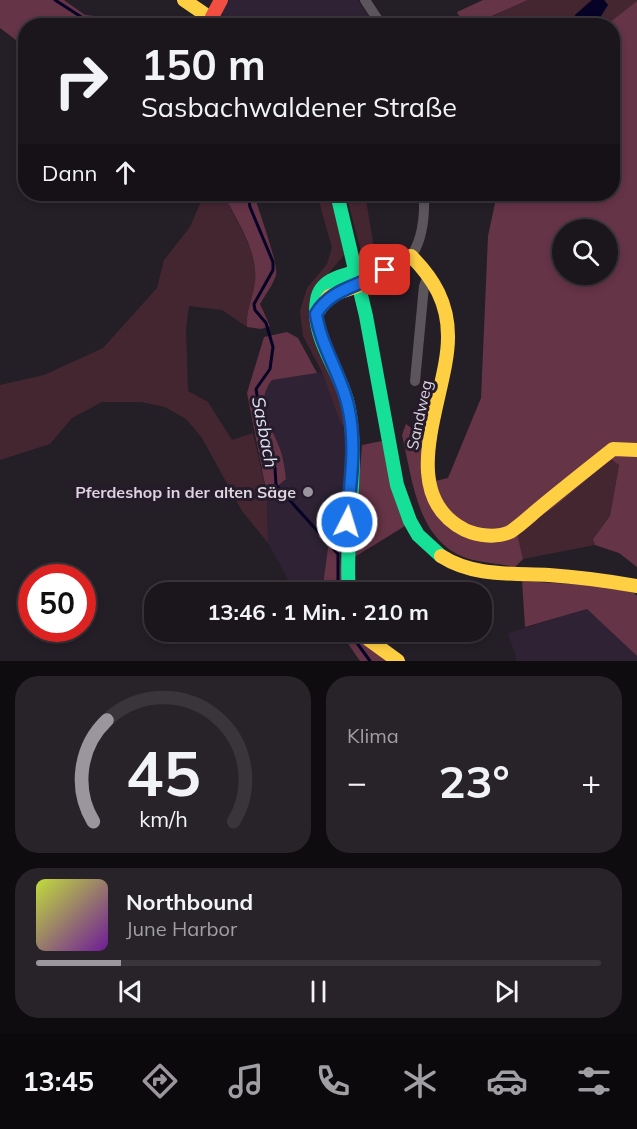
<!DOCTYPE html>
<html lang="de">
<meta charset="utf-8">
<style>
body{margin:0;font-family:Mulish,sans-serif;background:#282329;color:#f1f3f6;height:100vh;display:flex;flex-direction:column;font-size:22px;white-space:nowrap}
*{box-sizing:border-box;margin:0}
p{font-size:20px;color:#a09fa3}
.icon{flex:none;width:33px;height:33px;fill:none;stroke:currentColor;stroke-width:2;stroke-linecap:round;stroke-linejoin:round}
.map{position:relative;height:661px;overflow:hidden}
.sheet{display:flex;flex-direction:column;gap:15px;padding:15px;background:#0f0c0f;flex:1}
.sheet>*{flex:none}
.guide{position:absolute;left:18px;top:18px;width:602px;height:183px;border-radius:24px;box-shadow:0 3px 9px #0003,0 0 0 2px #39353b;background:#1b161c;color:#f1f3f6;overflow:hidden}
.tools{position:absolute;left:552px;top:219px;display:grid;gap:12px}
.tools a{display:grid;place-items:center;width:66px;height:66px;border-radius:50%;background:#1b161c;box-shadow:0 3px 9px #0003,0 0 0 2px #39353b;font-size:30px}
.speed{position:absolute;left:18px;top:564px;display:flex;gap:12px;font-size:30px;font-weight:700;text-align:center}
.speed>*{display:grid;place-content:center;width:78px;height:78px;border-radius:50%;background:#1b161c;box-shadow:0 3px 9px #0003,0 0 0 2px #39353b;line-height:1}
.speed .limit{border:9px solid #d22;background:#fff;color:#111}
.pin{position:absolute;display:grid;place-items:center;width:51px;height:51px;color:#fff;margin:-26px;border-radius:12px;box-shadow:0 3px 9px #0006}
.me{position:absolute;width:66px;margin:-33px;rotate:5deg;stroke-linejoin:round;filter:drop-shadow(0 0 4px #0008)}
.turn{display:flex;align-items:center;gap:21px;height:126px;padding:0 24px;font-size:27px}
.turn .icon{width:78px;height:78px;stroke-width:2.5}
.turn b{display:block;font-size:42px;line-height:51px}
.then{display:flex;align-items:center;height:57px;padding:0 24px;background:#0003;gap:12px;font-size:22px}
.big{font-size:45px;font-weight:700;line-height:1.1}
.sheet .card{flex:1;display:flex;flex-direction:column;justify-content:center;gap:9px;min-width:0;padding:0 21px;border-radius:24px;background:#282329}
.sheet .dial{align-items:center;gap:0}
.dial svg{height:156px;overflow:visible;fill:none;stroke:#39353b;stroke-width:7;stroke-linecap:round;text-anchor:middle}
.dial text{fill:#f1f3f6;stroke:none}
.song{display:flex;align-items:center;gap:18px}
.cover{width:72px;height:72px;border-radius:9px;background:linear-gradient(135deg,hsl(70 70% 55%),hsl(280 70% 35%))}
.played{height:6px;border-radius:3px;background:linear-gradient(90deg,#9b959e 15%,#39353b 15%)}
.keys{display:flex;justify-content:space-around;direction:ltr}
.heat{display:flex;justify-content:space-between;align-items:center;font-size:33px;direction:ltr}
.sheet .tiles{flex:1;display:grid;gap:15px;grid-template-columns:1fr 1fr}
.card:last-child{grid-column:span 2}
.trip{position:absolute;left:144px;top:582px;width:348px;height:60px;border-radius:24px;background:#1b161c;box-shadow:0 3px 9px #0003,0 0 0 2px #39353b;font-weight:700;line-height:60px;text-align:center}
.tab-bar{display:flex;height:96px;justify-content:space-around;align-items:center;background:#0b090b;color:#a09fa3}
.tab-bar .icon{width:42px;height:42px}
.tab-bar .current{color:#9b959e}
.tab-bar b{font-size:27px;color:#f1f3f6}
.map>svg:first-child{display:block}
.built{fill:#2e2234}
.green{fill:#442631}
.forest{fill:#653446;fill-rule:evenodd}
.water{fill:#060327}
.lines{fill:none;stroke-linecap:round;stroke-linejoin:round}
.stream{stroke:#060327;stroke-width:3}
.street{stroke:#5d555c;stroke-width:10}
.fast{stroke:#16e098;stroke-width:14}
.slow{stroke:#ffcf43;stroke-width:14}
.jam{stroke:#f24e42;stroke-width:14}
.route-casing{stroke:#114b97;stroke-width:15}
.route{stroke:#1a73e8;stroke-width:10}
.poi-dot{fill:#9b959e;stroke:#251b2a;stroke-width:2}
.labels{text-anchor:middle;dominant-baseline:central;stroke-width:6;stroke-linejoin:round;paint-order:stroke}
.street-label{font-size:16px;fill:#dbd5de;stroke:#251b2a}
.poi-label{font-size:16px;font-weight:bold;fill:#dbd5de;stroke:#251b2a;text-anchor:end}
.water-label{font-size:18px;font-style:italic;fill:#dee3f3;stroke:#251b2a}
</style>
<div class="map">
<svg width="637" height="661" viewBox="0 0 637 661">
<rect width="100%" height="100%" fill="#241e26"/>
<g class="built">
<path d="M221 0H358L374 25H233L214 10Z"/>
<path d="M322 372 341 423 348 429 344 514 339 545 332 542 328 548 322 592H295L268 543 267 495 286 479 282 454 267 423 264 401 265 388 272 380Z"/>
<path d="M587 609 637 656V661H517L508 633Z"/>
</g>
<g class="green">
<path d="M528 0H592L575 15V25L472 26Z"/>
<path d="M604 0H637V1L606 25 595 26 608 5Z"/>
<path d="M317 194H331L344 255 317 287 310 301V321L338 387 348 429 341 424 322 372 303 336 300 311 307 288 327 264 332 248Z"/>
<path d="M346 194H365L377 266 363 259Z"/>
<path d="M203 197 226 199C238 224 258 253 255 281 253 299 246 306 247 327L222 310 189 306 186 328 188 391 208 402 232 440 253 433 267 495 268 543 242 511 202 438 186 419 165 407 141 402H102L72 418 50 444 0 460V385L44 375 103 348 157 288 164 260 190 227Z"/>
<path d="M611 459 619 464 610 516 593 539 595 545 523 559 517 533 557 505Z"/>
</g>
<g class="forest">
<path d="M0 0H64L85 15 183 25 26 26 25 47 0 28Z"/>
<path d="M483 0H528L472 25H464L457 12Z"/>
<path d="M637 1V567L619 553 595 545 593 539 610 516 619 465 611 459 557 505 517 533 523 559 515 567C501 564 487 563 473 560 417 546 413 481 402 435L406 424 423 437 427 483 448 478 481 398 488 236 497 194H612V26L606 25ZM562 230H608V274H562Z"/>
<path d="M228 194H254C258 209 279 265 276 275 273 285 265 295 260 304L270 326 261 329 247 327C246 308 253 299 255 281 258 253 239 224 226 199Z"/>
<path d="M287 332 298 338 317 373 272 380C252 405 275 430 282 455 284 463 285 471 286 479L267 495 247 393 264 337Z"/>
<path d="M382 441 405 526 353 558 362 445Z"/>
<path d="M332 542 339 545 343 592H322L328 548Z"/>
<path d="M522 581 603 586 634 593 637 596V656L587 609 525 627Z"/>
<path d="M340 632H358L365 643 386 661H360Z"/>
</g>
<path class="water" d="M592 0H604L608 5 595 25H575V15Z"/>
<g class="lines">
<g class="stream">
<path d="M55 0 86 20 158 26"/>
<path d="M248 194 250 207 273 262V270L254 304 255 310 266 323 273 347 270 369 256 389 263 433 275 468 276 485 338 554V592"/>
<path d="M349 632 370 661"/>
</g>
<g class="street">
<path d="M365 0 382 26"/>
<path d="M355 272C365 271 375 272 384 271 422 266 425 223 424 194"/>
<path d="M358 286 385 271"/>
<path d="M415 381 424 286 428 276"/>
</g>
<g class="fast">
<path d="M337 194 366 316 397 485 410 521 418 535 441 556"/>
<path d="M349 592C344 531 360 469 349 409 342 371 310 340 317 300 320 281 339 276 355 272"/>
</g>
<g class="slow">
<path d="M184 0 222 26"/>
<path d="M411 256C434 279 448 303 448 336 449 394 392 493 465 530 478 536 497 538 510 532 521 525 532 514 542 506 565 487 589 468 613 449L637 450"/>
<path d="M317 313 329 296 358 286"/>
<path d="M441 556C474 577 512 573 549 575 579 577 608 581 637 586"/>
<path d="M363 632 368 639 398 661"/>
</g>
<path class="jam" d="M212 17 221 0"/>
</g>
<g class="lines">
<g class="route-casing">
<path id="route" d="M347 522C350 484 357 444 348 406 341 374 321 347 316 314 332 287 361 287 385 270"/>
</g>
<use href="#route" class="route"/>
</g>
<circle class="poi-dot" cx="308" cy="492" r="6"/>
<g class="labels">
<g class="street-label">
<text transform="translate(419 415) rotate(-78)">Sandweg</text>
</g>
<g class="poi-label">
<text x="296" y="492">Pferdeshop in der alten Säge</text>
</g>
<g class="water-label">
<text transform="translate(265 432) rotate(79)">Sasbach</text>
</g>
</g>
</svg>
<div class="tools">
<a><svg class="icon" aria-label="search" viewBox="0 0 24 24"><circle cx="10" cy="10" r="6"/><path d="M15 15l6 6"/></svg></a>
</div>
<div class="speed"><div class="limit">50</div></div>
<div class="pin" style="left:385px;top:270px;background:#d93025"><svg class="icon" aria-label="arrive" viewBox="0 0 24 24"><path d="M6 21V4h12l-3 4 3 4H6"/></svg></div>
<svg class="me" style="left:347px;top:522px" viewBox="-20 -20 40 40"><circle r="17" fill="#1a73e8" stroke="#fff" stroke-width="3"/><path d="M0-11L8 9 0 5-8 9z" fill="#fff"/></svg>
<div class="trip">13:46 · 1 Min. · 210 m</div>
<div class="guide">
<div class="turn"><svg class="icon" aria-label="right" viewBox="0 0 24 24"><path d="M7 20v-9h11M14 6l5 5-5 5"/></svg><div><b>150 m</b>Sasbachwaldener Straße</div></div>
<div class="then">Dann<svg class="icon" aria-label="ahead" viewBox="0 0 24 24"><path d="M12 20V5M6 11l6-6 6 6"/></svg></div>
</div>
</div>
<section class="sheet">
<div class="tiles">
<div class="card dial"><svg viewBox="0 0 100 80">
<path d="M14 69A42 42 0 1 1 86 69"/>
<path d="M14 69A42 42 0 0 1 21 17" stroke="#9b959e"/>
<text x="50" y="56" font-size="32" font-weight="700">45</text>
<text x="50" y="72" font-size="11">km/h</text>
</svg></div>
<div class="card"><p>Klima</p>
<div class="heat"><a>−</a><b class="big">23°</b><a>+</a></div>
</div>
<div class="card">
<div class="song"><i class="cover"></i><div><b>Northbound</b><p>June Harbor</p></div></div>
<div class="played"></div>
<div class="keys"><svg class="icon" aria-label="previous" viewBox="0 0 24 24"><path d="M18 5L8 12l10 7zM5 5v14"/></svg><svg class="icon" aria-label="pause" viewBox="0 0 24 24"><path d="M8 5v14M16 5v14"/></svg><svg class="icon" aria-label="next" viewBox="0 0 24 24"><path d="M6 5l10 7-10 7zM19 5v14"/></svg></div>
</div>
</div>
</section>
<nav class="tab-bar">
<b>13:45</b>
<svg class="icon current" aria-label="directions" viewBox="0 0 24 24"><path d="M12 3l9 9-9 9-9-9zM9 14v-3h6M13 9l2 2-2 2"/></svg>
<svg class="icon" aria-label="music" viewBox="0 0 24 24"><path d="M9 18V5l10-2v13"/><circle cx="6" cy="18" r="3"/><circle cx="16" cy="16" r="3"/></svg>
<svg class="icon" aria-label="phone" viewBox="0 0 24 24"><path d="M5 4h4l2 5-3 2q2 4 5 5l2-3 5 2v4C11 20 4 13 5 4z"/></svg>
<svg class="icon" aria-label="climate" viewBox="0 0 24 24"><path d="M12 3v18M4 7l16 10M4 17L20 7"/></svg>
<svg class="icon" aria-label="car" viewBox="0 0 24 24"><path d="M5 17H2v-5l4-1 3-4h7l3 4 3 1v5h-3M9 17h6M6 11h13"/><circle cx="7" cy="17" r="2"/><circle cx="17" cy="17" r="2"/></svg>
<svg class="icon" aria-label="filters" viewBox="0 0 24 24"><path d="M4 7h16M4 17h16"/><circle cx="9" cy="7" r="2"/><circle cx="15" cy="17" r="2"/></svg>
</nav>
